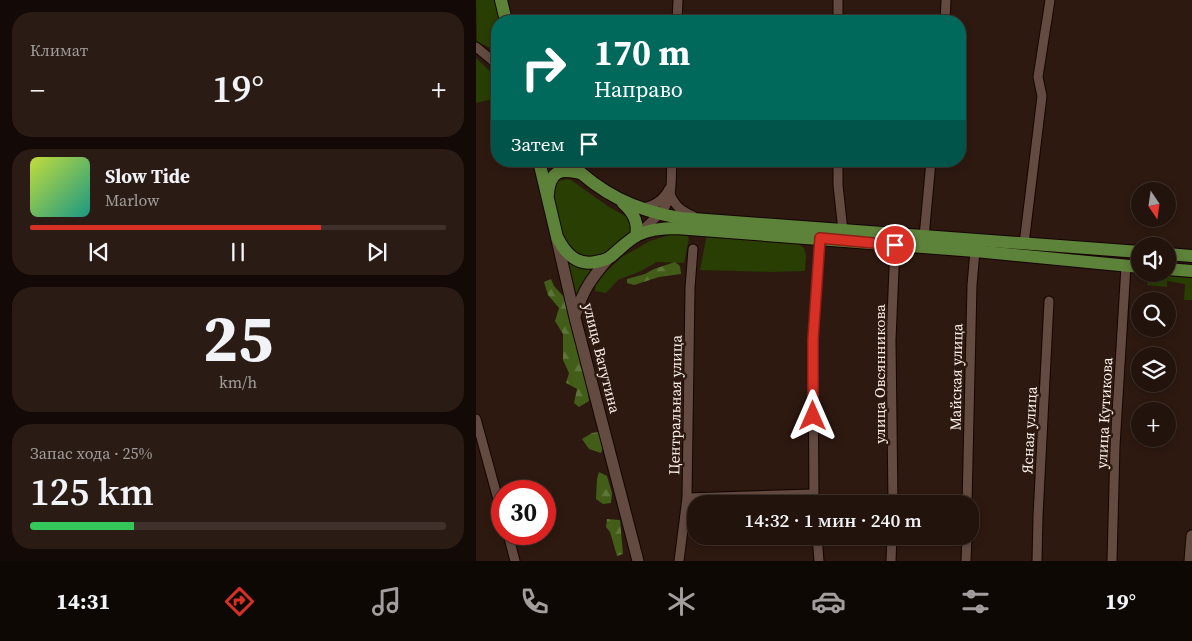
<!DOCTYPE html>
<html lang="ru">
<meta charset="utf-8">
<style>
body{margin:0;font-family:"Source Serif 4",serif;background:#2a1c15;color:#f1f3f6;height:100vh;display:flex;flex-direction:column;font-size:19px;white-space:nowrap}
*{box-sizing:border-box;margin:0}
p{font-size:16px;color:#a29e9d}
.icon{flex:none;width:28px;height:28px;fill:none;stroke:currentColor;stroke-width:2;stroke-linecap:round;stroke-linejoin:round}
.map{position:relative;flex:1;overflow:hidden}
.details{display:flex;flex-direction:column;gap:12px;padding:12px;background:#130a07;width:476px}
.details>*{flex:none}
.hud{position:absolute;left:15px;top:15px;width:475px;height:152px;border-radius:20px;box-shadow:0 2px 8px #0003,0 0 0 1px #3f322d;background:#00695c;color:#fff;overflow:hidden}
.needle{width:32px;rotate:167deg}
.controls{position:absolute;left:655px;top:182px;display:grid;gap:10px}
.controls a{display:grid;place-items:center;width:45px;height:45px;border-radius:50%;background:#22130c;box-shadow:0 2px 8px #0003,0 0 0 1px #3f322d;font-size:25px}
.speed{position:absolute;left:15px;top:480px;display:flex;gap:10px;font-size:25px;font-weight:700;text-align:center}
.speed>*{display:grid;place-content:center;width:65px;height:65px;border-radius:50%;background:#22130c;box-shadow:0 2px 8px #0003,0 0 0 1px #3f322d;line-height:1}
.speed .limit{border:8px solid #d22;background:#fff;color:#111}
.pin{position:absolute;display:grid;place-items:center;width:42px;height:42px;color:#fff;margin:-21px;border:2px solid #fff;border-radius:50%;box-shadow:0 1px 5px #0007}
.me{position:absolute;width:55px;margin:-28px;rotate:0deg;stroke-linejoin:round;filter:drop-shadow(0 0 4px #0008)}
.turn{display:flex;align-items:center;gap:18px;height:105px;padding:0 20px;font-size:22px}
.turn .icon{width:65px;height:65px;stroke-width:2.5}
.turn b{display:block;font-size:35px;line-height:42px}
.then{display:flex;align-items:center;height:48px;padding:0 20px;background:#0003;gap:10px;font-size:19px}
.big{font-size:38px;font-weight:600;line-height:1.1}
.details .card{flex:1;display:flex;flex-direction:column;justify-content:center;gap:8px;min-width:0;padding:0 18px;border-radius:20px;background:#2a1c15}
.details .dial{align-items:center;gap:0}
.dial b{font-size:65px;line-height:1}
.song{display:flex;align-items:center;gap:15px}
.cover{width:60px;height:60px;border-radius:8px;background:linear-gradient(135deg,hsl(70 70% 55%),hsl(170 70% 35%))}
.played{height:5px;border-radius:2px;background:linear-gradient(90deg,#d93025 70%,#3f322d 70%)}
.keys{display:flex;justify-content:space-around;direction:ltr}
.heat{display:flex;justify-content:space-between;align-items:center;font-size:28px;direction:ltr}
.charge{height:8px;border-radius:4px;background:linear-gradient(90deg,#34c759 25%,#3f322d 0)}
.trip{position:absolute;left:211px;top:495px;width:292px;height:50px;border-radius:20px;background:#22130c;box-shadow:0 2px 8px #0003,0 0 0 1px #3f322d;font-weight:600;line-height:50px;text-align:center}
.dock{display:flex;height:80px;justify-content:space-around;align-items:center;background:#0e0805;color:#a29e9d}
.dock .icon{width:35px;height:35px}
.dock .on{color:#d93025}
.dock b{font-size:22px;color:#f1f3f6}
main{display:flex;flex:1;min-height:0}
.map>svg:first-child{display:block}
.green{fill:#293e02}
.forest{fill:url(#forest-firs)}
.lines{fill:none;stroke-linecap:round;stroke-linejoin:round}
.street-casing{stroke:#140401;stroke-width:11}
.secondary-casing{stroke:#140401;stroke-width:13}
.primary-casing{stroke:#140401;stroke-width:14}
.street{stroke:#634b41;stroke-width:9}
.secondary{stroke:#634b41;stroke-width:11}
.primary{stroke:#5d8239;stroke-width:12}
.route-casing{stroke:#8d1f18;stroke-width:12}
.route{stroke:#d93025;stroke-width:9}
.labels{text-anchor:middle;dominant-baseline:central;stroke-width:5;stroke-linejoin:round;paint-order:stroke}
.street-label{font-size:15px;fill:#fef2ed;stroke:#2d1910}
</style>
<main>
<section class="details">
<div class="card"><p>Климат</p>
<div class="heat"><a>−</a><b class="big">19°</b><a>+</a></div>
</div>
<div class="card">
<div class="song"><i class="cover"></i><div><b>Slow Tide</b><p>Marlow</p></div></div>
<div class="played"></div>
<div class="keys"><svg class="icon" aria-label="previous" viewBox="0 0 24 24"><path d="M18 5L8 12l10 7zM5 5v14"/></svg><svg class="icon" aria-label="pause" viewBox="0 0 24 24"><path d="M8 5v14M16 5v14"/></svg><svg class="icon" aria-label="next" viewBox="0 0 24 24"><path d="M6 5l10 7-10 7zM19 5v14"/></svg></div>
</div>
<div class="card dial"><b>25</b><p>km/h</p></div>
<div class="card"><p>Запас хода · 25%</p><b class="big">125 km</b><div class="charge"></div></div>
</section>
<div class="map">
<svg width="716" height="561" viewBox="0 0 716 561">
<defs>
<pattern id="forest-firs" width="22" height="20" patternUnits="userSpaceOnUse" patternTransform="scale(1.25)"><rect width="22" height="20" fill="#425d18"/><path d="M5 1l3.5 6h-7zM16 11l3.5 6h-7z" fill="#5e753a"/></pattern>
</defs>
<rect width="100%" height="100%" fill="#2d1910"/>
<g class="green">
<path d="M0 0H20L26 21H21V51L1 42Z"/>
<path d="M0 58 21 78V98L0 103Z"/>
<path d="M91 179 95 180 133 207 151 217 153 220 155 229 154 233 135 250 126 254 111 256 102 253 91 243 86 234 77 199 79 185 83 181Z"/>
<path d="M200 233H209L213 238 208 263 181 262 165 271 142 280 130 293 119 291 120 281 146 257 174 241Z"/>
<path d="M231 234 321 243 328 248 330 255 329 271 296 272 224 270Z"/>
<path d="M88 258C102 269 104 267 122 266L99 302Z"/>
<path d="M674 274 716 278V300H708L709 284 691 281V287L671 285Z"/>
</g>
<g class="forest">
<path d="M199 262 204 266 205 274 183 277 158 285 151 283V279L169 274 178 269Z"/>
<path d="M75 279 78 286 88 297 111 387 113 401 103 407 98 403 101 389 90 383 93 373 87 360V334L79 321 83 308 72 295 68 282Z"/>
<path d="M127 431 129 440 125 453 113 449 106 439 116 433Z"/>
<path d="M123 472 131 476 136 493 135 503 127 504 120 499 121 479Z"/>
<path d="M131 519 144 520 147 554 141 556 134 532 130 527Z"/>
</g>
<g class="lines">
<g class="street-casing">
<g id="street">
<path d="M201 21 202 0"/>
<path d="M362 21V0"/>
<path d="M469 21 470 0"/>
<path d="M0 47 16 60 21 66"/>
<path d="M362 161V185L367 231"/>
<path d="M194 194C199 206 205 211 217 216"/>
<path d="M166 208C178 206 187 201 193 189"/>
<path d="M164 232C175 221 192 210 194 194 196 184 195 172 196 161"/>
<path d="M448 237 455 161"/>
<path d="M548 244 566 96 562 77 574 0"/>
<path d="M0 419 26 514"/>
<path d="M211 498 337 494"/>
<path d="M338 504 337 339 344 238"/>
<path d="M417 504 415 340 419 245"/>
<path d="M491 504 496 285 499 251"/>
<path d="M32 534 39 561"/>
<path d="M341 536 343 561"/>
<path d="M203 561 211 498 214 288 217 249"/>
<path d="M415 561 416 536"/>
<path d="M490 561 491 536"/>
<path d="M561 561 562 516 573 301"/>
<path d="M636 561 639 446 650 266"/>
</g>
</g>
<g class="secondary-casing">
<g id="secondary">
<path d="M81 240 99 318 162 561"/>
<path d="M99 316C107 290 115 279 132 259"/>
<path d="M714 561 716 536"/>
</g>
</g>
<g class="primary-casing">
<g id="primary">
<path d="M25 0 30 21"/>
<path d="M63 161 81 237C89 253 100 266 120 262 125 261 130 260 134 257 143 250 152 240 162 235 174 229 187 228 200 228L499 251 664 267"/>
<path d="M92 161C125 194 158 210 204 218L664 252"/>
<path d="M72 194C74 171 84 168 104 173"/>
<path d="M147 203C157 212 163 222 160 236"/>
<path d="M691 254 716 256"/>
<path d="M691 269 716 271"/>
</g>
</g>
<use href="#street" class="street"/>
<use href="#secondary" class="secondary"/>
<use href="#primary" class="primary"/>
</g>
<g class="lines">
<g class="route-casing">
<path id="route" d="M337 416V339L344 238 419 245"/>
</g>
<use href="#route" class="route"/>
</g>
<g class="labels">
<g class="street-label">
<text transform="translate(126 358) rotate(76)">улица Ватутина</text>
<text transform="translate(403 374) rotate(-90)">улица Овсянникова</text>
<text transform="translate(480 377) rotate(-89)">Майская улица</text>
<text transform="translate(199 405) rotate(-89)">Центральная улица</text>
<text transform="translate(628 413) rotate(-87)">улица Кутикова</text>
<text transform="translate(553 430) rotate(-87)">Ясная улица</text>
</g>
</g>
</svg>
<div class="controls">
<a><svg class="needle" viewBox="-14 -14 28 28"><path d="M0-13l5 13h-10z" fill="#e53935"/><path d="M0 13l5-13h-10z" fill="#a29e9d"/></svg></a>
<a><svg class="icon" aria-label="sound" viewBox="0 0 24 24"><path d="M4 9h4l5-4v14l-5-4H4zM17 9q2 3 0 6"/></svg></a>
<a><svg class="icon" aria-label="search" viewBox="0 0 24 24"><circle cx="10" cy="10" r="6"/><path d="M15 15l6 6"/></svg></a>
<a><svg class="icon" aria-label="layers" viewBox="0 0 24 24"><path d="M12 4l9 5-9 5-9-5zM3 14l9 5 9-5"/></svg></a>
<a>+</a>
</div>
<div class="speed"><div class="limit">30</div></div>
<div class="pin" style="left:419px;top:245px;background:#d93025"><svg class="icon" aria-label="arrive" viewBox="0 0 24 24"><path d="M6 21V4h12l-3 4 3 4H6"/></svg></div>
<svg class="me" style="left:337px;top:416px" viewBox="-20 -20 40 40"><path d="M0-17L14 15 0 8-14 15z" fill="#d93025" stroke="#fff" stroke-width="4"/></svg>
<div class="trip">14:32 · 1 мин · 240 m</div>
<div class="hud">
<div class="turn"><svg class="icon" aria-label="right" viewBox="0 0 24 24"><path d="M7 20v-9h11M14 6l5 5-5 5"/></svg><div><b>170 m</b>Направо</div></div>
<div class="then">Затем<svg class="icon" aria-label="arrive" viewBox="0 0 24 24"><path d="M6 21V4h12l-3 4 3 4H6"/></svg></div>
</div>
</div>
</main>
<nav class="dock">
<b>14:31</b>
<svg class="icon on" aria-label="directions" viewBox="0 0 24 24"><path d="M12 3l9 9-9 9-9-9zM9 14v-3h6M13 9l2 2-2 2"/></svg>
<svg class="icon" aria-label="music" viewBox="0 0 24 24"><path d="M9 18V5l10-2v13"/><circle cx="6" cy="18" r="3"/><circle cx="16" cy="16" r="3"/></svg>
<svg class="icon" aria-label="phone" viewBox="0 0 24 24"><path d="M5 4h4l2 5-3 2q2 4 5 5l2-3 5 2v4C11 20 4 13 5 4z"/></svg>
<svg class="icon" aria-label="climate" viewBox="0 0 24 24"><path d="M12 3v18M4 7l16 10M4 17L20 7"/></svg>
<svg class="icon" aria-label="car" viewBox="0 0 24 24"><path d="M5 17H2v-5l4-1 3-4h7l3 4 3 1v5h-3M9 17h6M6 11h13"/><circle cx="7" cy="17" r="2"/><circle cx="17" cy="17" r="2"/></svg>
<svg class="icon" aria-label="filters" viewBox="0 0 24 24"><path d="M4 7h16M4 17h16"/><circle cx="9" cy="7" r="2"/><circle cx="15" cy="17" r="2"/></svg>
<b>19°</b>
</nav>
